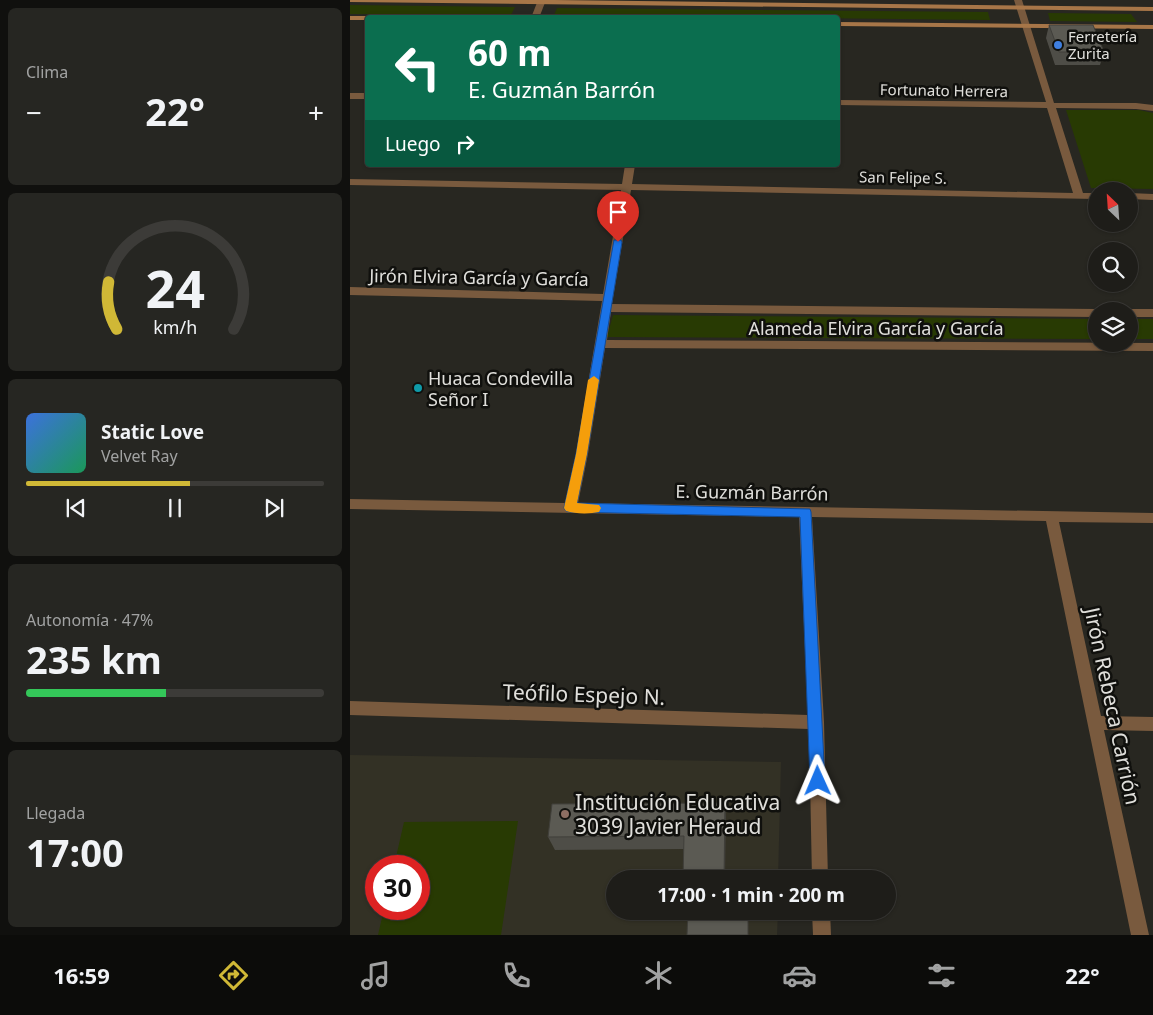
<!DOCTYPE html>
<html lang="es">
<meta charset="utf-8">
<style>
body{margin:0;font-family:"Noto Sans",sans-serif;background:#262622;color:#f1f3f6;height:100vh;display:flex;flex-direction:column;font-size:19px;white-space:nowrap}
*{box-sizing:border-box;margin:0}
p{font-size:16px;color:#a1a2a2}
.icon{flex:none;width:28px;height:28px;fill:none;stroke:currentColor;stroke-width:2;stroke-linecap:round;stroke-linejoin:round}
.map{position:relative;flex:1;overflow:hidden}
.sheet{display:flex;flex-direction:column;gap:8px;padding:8px;background:#10100e;width:350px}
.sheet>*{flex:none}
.guide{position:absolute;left:15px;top:15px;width:475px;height:152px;border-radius:5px;box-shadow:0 1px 4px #0004,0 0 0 1px #3c3b38;background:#0b6e4f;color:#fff;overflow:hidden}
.needle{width:32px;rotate:335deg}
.controls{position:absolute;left:738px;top:182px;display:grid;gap:10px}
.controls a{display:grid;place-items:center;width:50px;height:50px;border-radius:50%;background:#1e1d19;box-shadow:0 1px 4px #0004,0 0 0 1px #3c3b38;font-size:25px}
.speed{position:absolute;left:15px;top:855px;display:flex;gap:10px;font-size:25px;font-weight:700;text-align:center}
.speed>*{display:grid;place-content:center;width:65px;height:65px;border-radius:50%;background:#1e1d19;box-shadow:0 1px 4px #0004,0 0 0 1px #3c3b38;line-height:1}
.speed .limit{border:8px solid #d22;background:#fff;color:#111}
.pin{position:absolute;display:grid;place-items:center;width:42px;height:42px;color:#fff;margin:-51px -21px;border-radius:50% 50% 50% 0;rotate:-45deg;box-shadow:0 0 5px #0007}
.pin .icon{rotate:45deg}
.me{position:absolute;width:55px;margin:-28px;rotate:359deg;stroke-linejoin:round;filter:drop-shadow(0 0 4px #0008)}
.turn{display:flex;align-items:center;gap:18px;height:105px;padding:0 20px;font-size:22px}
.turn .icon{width:65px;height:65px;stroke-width:2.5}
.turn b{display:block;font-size:35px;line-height:42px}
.then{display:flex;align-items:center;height:48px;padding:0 20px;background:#0003;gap:10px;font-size:19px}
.big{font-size:38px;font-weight:700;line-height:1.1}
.sheet .tile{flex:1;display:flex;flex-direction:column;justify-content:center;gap:8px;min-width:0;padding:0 18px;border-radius:8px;background:#262622}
.sheet .dial{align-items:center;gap:0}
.dial svg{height:130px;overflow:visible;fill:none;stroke:#3c3b38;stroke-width:7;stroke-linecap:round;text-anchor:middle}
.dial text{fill:#f1f3f6;stroke:none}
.song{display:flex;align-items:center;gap:15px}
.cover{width:60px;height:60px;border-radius:8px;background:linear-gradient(135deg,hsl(220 70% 55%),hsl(150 70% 35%))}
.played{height:5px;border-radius:2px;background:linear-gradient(90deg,#d0b836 55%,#3c3b38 55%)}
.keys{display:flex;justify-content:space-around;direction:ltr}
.heat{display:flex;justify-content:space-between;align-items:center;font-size:28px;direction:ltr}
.charge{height:8px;border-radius:4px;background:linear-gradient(90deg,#34c759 47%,#3c3b38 0)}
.trip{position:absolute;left:256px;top:870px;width:290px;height:50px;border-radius:25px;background:#1e1d19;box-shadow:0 1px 4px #0004,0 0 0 1px #3c3b38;font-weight:700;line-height:50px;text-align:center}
.dock{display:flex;height:80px;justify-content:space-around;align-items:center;background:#0c0c0a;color:#a1a2a2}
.dock .icon{width:35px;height:35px}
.dock .active{color:#d0b836}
.dock b{font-size:22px;color:#f1f3f6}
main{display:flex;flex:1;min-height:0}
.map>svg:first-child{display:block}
.built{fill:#333125;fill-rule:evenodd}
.green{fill:#283a03}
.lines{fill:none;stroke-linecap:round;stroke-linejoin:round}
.minor{fill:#795a3e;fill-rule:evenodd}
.secondary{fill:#a77648;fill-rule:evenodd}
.wall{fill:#4e4d47}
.shaded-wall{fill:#403f3a}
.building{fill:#5b5a53;stroke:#403f3a}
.route{fill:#1a73e8;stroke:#114b97}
.slow{fill:#f59e0b}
.shop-dot{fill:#3f7fe0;stroke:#10100d;stroke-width:2}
.culture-dot{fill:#0f9aa8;stroke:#10100d;stroke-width:2}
.education-dot{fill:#8d6e63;stroke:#10100d;stroke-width:2}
.labels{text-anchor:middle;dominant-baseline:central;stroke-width:5;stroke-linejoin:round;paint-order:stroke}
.far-poi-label{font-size:15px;fill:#e0dfdb;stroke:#10100d;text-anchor:start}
.far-street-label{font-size:15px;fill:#e0dfdb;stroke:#10100d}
.street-label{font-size:18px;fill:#e0dfdb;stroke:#10100d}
.poi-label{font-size:18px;fill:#e0dfdb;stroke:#10100d;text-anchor:start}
.near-street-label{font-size:21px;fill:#e0dfdb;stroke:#10100d}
.near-poi-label{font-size:21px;fill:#e0dfdb;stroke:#10100d;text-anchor:start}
</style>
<main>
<section class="sheet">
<div class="tile"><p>Clima</p>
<div class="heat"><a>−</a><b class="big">22°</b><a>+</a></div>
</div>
<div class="tile dial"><svg viewBox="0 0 100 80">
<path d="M14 69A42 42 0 1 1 86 69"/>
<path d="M14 69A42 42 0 0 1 9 40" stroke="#d0b836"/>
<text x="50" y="56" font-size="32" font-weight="700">24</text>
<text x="50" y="72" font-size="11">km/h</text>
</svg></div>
<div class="tile">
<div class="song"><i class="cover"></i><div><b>Static Love</b><p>Velvet Ray</p></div></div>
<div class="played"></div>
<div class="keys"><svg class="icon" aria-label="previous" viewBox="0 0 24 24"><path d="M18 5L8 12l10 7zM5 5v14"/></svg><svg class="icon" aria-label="pause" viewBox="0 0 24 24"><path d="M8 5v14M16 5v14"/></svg><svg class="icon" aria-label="next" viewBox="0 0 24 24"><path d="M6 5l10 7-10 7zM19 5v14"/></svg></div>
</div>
<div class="tile"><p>Autonomía · 47%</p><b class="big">235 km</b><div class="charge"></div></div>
<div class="tile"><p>Llegada</p><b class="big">17:00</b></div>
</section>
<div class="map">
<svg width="803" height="935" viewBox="0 0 803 935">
<rect width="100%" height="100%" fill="#282721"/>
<path class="built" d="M0 755 431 762 428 879H265V911H428L427 935H0ZM26 866H69V909H26Z"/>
<g class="green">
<path d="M0 5 165 7 161 15 0 14Z"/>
<path d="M207 8 638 12 640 20 204 15Z"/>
<path d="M698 13 781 14 787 22 700 21Z"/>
<path d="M716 110H789L803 113V189L741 188Z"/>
<path d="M263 315 746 319V339L257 337Z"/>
<rect x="779" y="319" width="24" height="20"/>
<path d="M168 821 151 935H28L34 909H69V866H44L54 822Z"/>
</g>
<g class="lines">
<g class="minor">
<path d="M188 0H196L189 18H181Z"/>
<path d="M664 0H672L704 103H786L803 105V111L786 109 706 108 733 193H746V199L281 190 262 304 746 309 750 311H746V317L261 312 257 340 803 343V351L255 348 238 454 228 503 803 513V523L709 522 751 716 803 717V731L754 730 799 935H781L696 521 462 517 474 722 478 879H462L459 729 0 715V701L458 715 449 517 0 509V499L215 503 226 454 252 301 0 295V287L253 294 271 190 0 185V179L272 184 275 165H285L282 184 723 193 697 108 488 105V100L696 102Z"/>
<rect x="0" y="93" width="18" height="6"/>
<path d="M779 193 803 194V200L779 199Z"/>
<path d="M779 309H803V317H779V311H775Z"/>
<path d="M462 911H480L481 935H463Z"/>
</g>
<g class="secondary">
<path d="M0 0H205L803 7V11L0 2Z"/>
<path d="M0 16H18L22 18H18V20H0Z"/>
<path d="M488 22 803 25V29L488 26Z"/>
</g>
</g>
<g class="wall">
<path d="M699 25 754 52 750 65H705L696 38Z"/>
<path d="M376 817 334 849 205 850 198 837Z"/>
</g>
<path class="shaded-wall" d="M375 803 376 817 375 879H374Z"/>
<g class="building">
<path d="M699 25H743L754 52H709Z"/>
<path d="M375 803 374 879H333L334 836 198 837 202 804Z"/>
<path d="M338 911H398V935H337Z"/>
</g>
<path class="route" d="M264 240H271L272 242 237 454 227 503 460 509 461 512 475 781 473 786 468 788 462 786 460 781 450 517 220 512 216 511 214 508 226 454Z"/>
<path class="slow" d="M244 376 249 380 237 454 227 503 249 505 251 508 249 512C240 514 225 514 216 511L214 508 226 454 238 380Z"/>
<circle class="shop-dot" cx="708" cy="45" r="5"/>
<circle class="culture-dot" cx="68" cy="388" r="5"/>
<circle class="education-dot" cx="215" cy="814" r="5"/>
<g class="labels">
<g class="far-poi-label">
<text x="718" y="36">Ferretería<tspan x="718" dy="17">Zurita</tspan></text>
</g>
<g class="far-street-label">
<text transform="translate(594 90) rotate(1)">Fortunato Herrera</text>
<text transform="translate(553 177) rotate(1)">San Felipe S.</text>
</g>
<g class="street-label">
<text transform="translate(129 277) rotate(1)">Jirón Elvira García y García</text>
<text x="526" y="328">Alameda Elvira García y García</text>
<text transform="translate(402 492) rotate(1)">E. Guzmán Barrón</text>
</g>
<g class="poi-label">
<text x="78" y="378">Huaca Condevilla<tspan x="78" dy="21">Señor I</tspan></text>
</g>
<g class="near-street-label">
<text transform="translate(234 694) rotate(2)">Teófilo Espejo N.</text>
<text transform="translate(763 706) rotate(78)">Jirón Rebeca Carrión</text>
</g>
<g class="near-poi-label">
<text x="225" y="802">Institución Educativa<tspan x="225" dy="24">3039 Javier Heraud</tspan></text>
</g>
</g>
</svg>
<div class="controls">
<a><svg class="needle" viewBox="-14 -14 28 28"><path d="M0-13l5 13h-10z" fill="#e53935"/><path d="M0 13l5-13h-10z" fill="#a1a2a2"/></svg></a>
<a><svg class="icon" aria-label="search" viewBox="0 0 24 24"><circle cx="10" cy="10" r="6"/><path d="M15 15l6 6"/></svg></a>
<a><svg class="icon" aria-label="layers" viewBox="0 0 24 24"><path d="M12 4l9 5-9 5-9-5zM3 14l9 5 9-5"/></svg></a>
</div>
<div class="speed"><div class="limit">30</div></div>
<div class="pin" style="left:268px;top:242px;background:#d93025"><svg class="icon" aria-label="arrive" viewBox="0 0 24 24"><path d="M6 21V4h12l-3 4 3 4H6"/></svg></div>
<svg class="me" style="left:468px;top:781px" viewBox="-20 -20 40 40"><path d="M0-17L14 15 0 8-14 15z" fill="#1a73e8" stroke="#fff" stroke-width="4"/></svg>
<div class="trip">17:00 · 1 min · 200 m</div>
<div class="guide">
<div class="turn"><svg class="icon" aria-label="left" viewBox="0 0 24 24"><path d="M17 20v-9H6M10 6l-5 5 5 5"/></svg><div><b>60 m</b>E. Guzmán Barrón</div></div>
<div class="then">Luego<svg class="icon" aria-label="right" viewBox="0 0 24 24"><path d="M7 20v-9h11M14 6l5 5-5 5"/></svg></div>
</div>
</div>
</main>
<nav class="dock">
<b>16:59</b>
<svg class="icon active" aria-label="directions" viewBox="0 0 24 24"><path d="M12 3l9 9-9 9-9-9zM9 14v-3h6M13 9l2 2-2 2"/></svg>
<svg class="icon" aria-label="music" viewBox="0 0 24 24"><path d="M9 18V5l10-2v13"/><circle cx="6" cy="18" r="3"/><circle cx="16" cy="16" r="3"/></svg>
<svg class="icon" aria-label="phone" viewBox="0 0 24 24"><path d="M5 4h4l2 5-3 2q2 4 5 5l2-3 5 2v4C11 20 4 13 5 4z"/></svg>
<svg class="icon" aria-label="climate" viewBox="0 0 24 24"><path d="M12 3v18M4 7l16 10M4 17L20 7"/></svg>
<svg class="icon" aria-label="car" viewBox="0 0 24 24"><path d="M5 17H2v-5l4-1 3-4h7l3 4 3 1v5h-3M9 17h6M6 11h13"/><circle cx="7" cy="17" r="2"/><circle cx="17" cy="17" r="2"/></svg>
<svg class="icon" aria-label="filters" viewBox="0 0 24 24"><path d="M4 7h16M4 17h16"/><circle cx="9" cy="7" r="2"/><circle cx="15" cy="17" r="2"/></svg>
<b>22°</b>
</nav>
